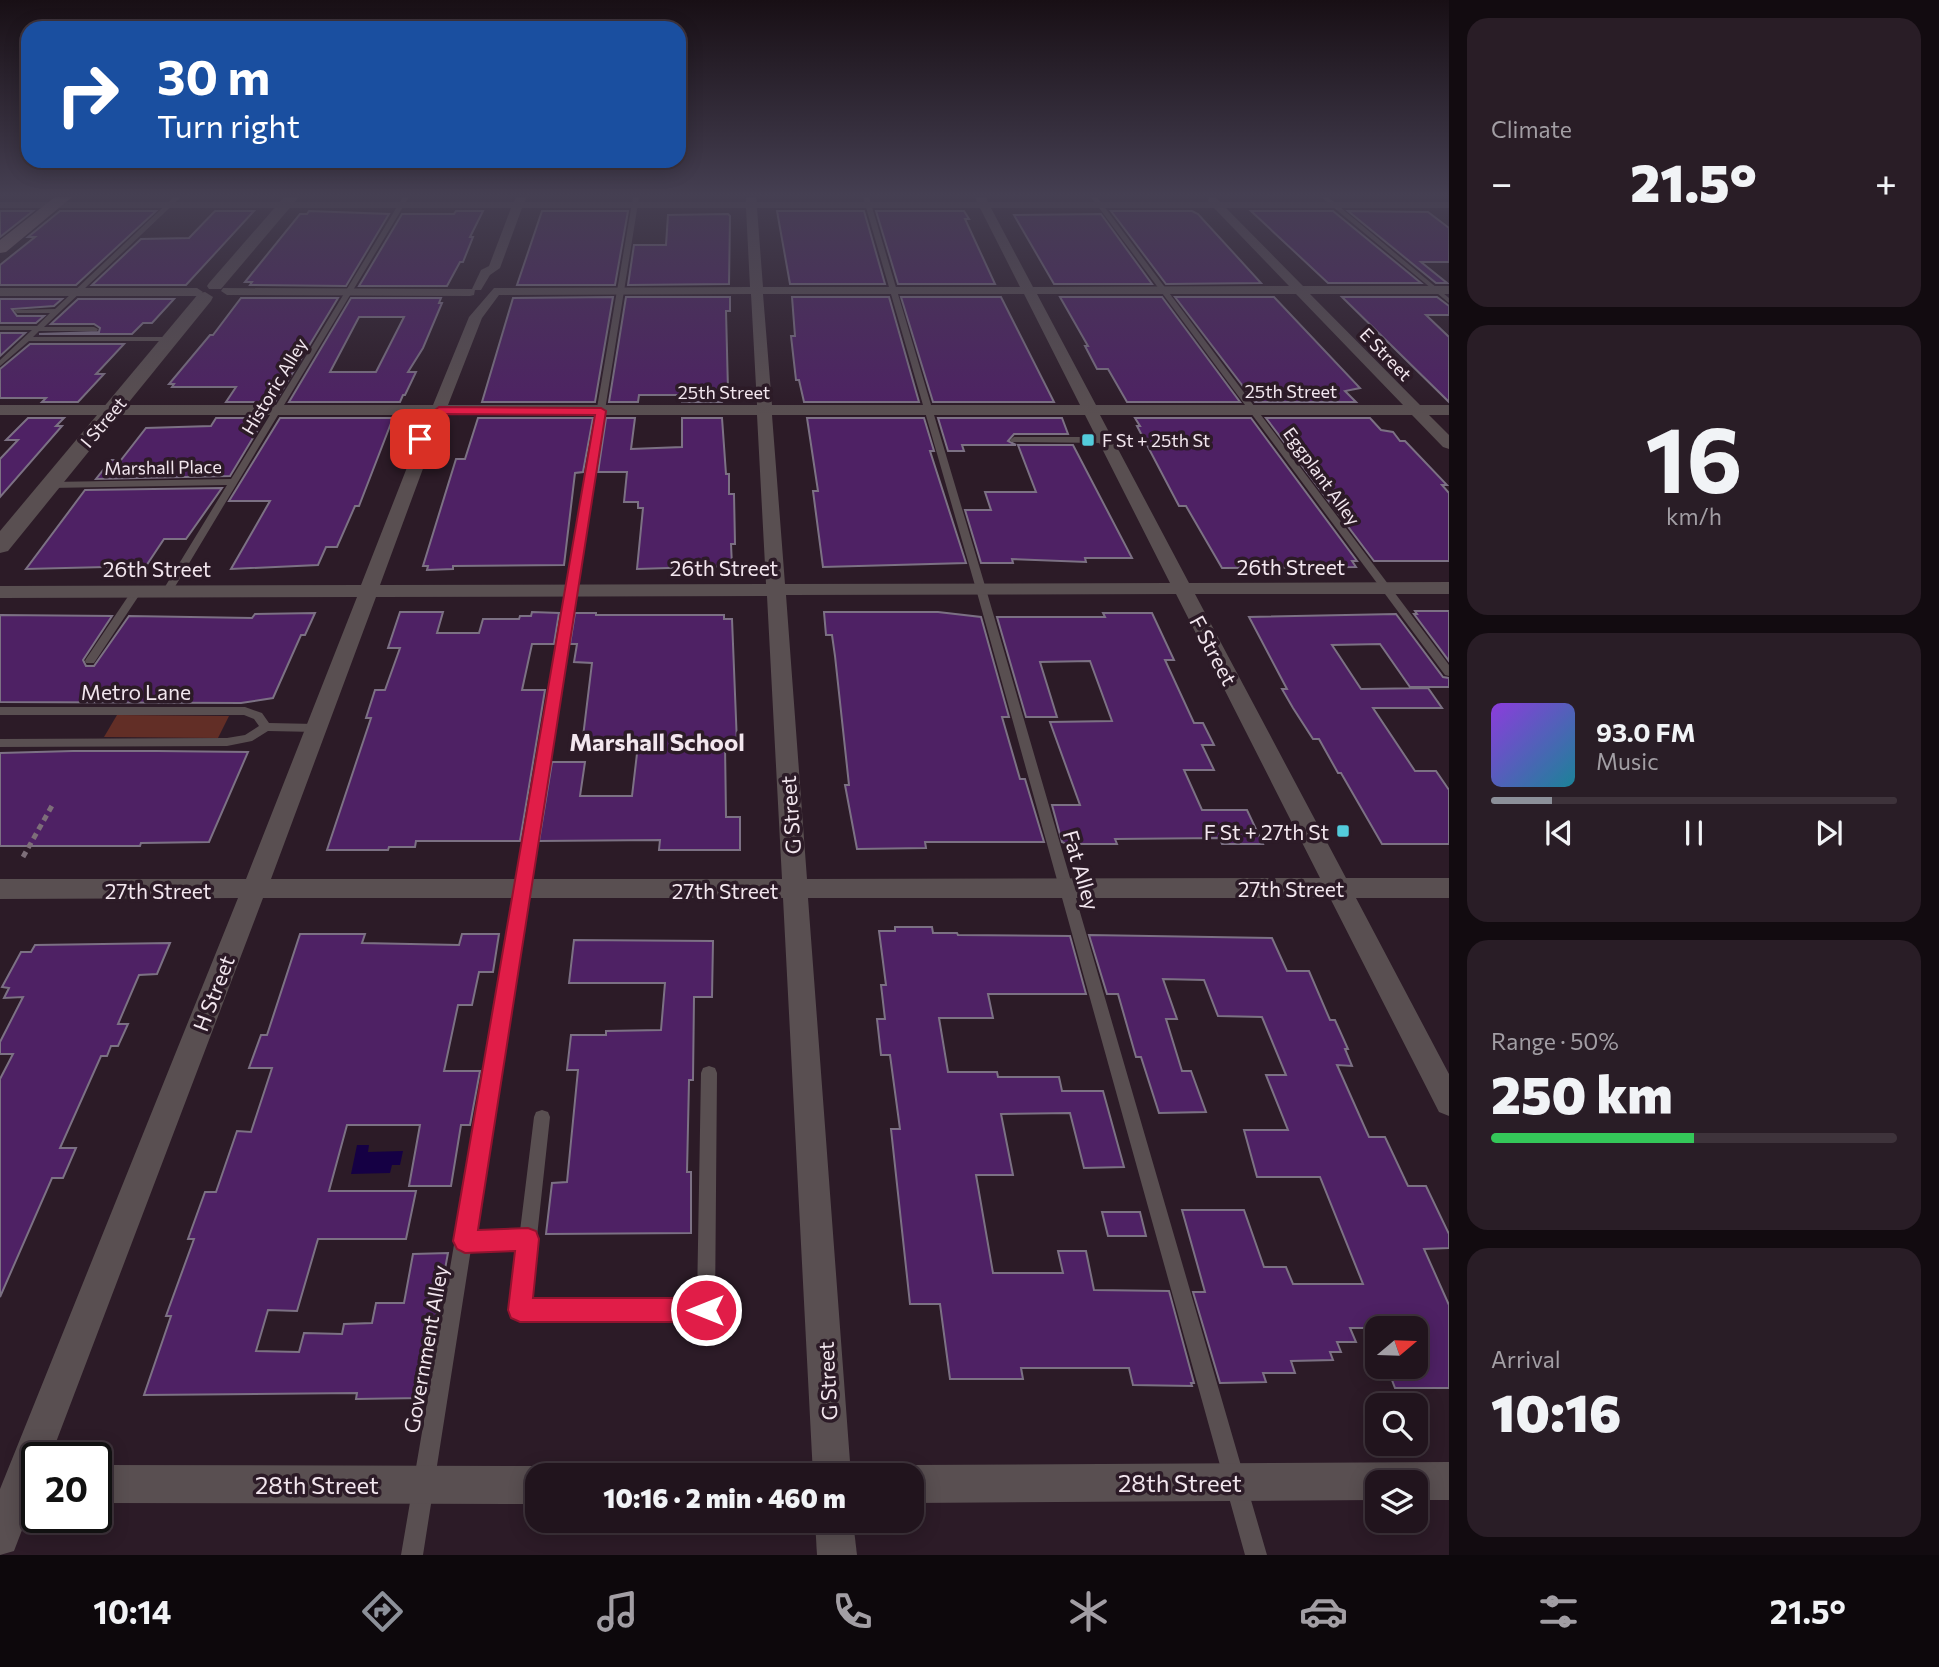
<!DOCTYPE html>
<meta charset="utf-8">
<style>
body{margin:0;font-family:Commissioner,sans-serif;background:#291d26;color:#f1f3f6;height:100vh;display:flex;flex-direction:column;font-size:26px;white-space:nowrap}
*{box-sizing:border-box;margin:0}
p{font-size:23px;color:#a29ea4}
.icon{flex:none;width:38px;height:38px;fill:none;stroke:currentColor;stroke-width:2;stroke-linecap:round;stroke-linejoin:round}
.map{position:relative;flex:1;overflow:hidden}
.sheet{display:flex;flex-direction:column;gap:18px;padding:18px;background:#120b10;width:490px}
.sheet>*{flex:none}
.guide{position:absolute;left:21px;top:21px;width:665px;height:147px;border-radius:21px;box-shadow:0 4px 18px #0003,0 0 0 2px #3e333b;background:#1a4fa0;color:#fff;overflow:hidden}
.needle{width:46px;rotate:71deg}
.tools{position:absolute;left:1365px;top:1316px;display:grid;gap:14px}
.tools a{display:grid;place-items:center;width:63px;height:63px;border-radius:14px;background:#21141d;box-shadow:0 4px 18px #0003,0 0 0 2px #3e333b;font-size:35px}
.speed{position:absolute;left:21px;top:1442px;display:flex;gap:14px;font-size:35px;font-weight:700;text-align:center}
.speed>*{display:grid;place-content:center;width:91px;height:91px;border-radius:50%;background:#21141d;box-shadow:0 4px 18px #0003,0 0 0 2px #3e333b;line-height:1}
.speed .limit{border:4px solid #111;border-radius:10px;background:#fff;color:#111}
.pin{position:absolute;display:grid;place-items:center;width:60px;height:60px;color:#fff;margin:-30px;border-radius:14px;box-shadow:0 4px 10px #0006}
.me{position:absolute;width:77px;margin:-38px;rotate:270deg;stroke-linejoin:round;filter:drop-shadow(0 0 5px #0008)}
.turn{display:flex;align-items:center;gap:24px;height:147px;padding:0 21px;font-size:32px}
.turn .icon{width:91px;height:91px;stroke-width:2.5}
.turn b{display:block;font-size:49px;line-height:60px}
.big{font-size:52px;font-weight:800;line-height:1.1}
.sheet .tile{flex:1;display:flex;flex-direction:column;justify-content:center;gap:10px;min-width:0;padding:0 24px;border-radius:21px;background:#291d26}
.sheet .dial{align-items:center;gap:0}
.dial b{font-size:91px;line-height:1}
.song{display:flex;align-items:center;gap:21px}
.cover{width:84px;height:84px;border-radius:10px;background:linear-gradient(135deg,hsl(270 70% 55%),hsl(190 70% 35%))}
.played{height:7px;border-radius:4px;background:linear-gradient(90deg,#8c9099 15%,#3e333b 15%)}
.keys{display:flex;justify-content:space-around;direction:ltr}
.heat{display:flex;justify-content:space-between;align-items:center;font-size:38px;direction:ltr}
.charge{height:10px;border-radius:5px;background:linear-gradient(90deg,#34c759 50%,#3e333b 0)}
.trip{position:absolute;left:525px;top:1463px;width:399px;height:70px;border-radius:21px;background:#21141d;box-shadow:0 4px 18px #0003,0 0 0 2px #3e333b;font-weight:800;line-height:70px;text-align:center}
.dock{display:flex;height:112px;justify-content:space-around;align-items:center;background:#0d080c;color:#a29ea4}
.dock .icon{width:49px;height:49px}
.dock .active{color:#8c9099}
.dock b{font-size:32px;color:#f1f3f6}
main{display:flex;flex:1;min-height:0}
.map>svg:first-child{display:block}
.green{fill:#622e26}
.water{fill:#150044}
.building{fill:#4e2164;stroke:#7c7184;stroke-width:2;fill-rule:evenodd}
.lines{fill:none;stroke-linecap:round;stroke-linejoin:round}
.path{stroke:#7d6e79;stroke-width:5;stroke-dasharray:6 4.5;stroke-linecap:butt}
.service{fill:#594f51;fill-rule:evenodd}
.minor{fill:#594f51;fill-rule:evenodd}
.tertiary{fill:#594f51;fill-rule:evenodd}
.secondary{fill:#79686b;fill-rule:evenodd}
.route{fill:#e11d48;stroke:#92132f;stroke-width:2}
.poi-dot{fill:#53cbdb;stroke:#2c1b27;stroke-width:2.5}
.labels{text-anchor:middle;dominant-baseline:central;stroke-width:7;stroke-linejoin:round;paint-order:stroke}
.far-street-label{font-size:18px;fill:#f2e6ee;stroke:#2c1b27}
.far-poi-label{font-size:18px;fill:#f2e6ee;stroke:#2c1b27;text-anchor:start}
.street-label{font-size:21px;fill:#f2e6ee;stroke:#2c1b27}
.poi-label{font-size:21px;fill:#f2e6ee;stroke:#2c1b27;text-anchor:end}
.quarter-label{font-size:24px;font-weight:bold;fill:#f2e6ee;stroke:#2c1b27}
.near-street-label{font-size:24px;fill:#f2e6ee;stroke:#2c1b27}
</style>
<main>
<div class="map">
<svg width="1449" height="1555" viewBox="0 0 1449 1555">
<rect width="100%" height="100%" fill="#2c1b27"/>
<path class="green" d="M117 715 229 716 218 738 104 737Z"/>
<path class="water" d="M357 1145H369L368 1152 403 1151 400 1165H392L390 1173 351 1174Z"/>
<g class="building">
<path d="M0 211H33L0 237Z"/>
<path d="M60 211H156L76 285H0V265L35 237H28Z"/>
<path d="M215 211H254L186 285H92L141 239 189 238Z"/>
<path d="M309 211 389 214 346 286 250 285 252 282H245L300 214H307Z"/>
<path d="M456 211H483L470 237H473L463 262H460L447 286H359L402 214H454Z"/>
<path d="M542 211H628L615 285H517Z"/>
<path d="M777 211H864L885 284H790Z"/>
<path d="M876 211H964L969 219H965L995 284H898Z"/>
<path d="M1111 211H1192L1198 214 1261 283 1166 284Z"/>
<path d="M1251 211H1333L1421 283H1328Z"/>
<path d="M1348 211 1428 212 1449 228V262H1421L1447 283H1436Z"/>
<path d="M728 214 730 216 729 284 628 285 634 245H666L668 215Z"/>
<path d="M1101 214 1152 284H1054L1014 215Z"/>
<path d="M613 297 595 402H482L513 298Z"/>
<path d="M626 297H730V311H726L728 390 726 396H721L722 402H682V395H639L638 402H609Z"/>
<path d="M792 297H889L919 402H804L799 380H796L791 336H795Z"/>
<path d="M901 297H1001L1054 402H933Z"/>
<path d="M1060 297H1162L1240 402H1127L1108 369H1097L1085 346H1088Z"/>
<path d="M1175 297H1274L1360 388 1345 391 1356 402H1255Z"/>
<path d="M1342 297H1437L1449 306V315H1426L1449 337V402Z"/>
<path d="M241 298H338L275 402H226L236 387H172L174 384H169L210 335H213Z"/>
<path d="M351 298H441L439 303H442L423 348 408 372H416L405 395H403L400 402H289ZM359 317H404L376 372H330Z"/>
<path d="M0 299H62L54 306 12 309 17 316H44L36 323H0Z"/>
<path d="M78 299H174L152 323H143L132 334H39L99 332 100 328 94 324H51Z"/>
<path d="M0 333H25L0 356Z"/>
<path d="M30 344H124L96 374H104L78 402H42L46 398H0V369Z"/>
<path d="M28 418H64L56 426H62L0 497V459L18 440H6Z"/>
<path d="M216 418H265L230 476 96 479 111 460H121L146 428 211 426Z"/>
<path d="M280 418H393L359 506H355L337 547H326L318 565 231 569 270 501H229Z"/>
<path d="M478 418H593L583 472 575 473 564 565 453 566V569L427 570 428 566H423L456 459H465Z"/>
<path d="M606 418H635L631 449 682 447V418H722L726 474H729V494H734L735 544H731L732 566 637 569 643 508H638V502H624L627 472H598Z"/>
<path d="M807 418H924L934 451H930L966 563 823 567 813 491H818Z"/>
<path d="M938 418H1062L1068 434H1014L1008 441 1016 445H962L964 451H948Z"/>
<path d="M1135 418H1251L1357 561H1352L1356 567 1222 568 1186 506H1179L1137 426H1140Z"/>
<path d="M1266 418H1370L1381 430 1393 432 1400 441H1405L1447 485H1442L1449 493V561H1374Z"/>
<path d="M1018 445H1073L1132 558H1085L1086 562 1012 559 1013 563H981L965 510H991L985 492H1036Z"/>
<path d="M222 488 186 539H164L146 566 26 569 85 490Z"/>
<path d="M1415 611H1449V661L1414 614H1417Z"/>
<path d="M400 612H443L437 633H479L483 619H519L520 616H531L532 612 559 613 554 644H532L522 690H545L520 841H416L415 847H389L388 850H327L371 718H366L375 690H385L400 648H388Z"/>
<path d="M824 612H938L981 617 1009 717H1002L1020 779H1025L1044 842H925L926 848 857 849 845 785H849L835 656 832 635H826Z"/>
<path d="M315 613 305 635H301L273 698 241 703 0 702V615L112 616 83 660 86 666H94L129 616 252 618 255 614Z"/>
<path d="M575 613H596V615H724V619H732L737 744H725L726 817H740V850H659L660 840 539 841 552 762H585L580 796H632L638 745H582L592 663 574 662 577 644H570Z"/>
<path d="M1103 613H1152L1174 660H1165L1194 723H1203L1214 745H1202L1214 770H1184L1202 810H1247L1263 844H1222L1219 838 1115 839 1117 844H1067L1062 842 1052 805H1080L1050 722 1112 721 1090 661 1040 662 1057 717H1026L997 617H1105Z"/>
<path d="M1396 614 1443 677 1449 678V687H1410L1380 644 1332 645 1361 689 1428 688 1442 708H1373L1415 771H1436L1449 790V844H1382L1341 773H1338L1319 739H1313L1293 708 1282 689H1287L1249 617Z"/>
<path d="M73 751H157L248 752 209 842 141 843 140 846H0V753Z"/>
<path d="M895 927H932L933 933H957L958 935 1070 936 1086 994H988L993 1018H939L948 1072H997L998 1077H1059L1062 1091H1103L1124 1167 1084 1168 1070 1113 1001 1114 1013 1175H976L993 1273H1063L1058 1251H1086L1094 1290 1169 1291 1194 1383H1191L1192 1386 1133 1385 1129 1368H1021L1023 1379H950L940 1304H910L891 1129H900L890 1055H881L877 1019H885L881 985H886L879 931H895Z"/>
<path d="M300 934H365L362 943 459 945 462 934H499L493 972H479L472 1005H458L444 1071H480L470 1125H461L451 1186H409L420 1125H347L329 1191H416L406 1239H318L297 1311 268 1310 256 1351 299 1352 304 1333 342 1334 344 1324 372 1323 376 1303H404L413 1254 448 1253 421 1398 356 1399 357 1393 144 1395 171 1316H166L194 1239H188L205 1192H216L237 1131 251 1132 272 1068H249L261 1035H267Z"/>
<path d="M1089 935 1272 938 1287 971H1309L1330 1020H1335L1348 1049H1345L1352 1066 1337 1065 1369 1137H1385L1408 1186H1426L1449 1234V1248L1424 1249 1449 1305V1388H1395L1387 1367H1416V1328H1350L1356 1342H1337L1341 1352H1330L1333 1360 1291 1361 1295 1373H1263L1266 1382 1220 1383 1193 1292H1205L1182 1210H1244L1264 1267H1286L1293 1284H1363L1320 1177H1257L1244 1130H1288L1266 1075H1286L1262 1017 1218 1016 1204 980 1163 979 1177 1019H1166L1182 1071H1191L1206 1112 1159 1113 1141 1057H1136L1118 994H1107Z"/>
<path d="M574 940 713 941 712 997H694L693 1080H689L687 1172H691V1233L546 1234 552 1183 567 1182 578 1070H567L571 1035H606V1031L661 1030 665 983H569Z"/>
<path d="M170 943 157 974 139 975 118 1024H128L118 1046H111L107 1056H101L60 1148H76L63 1178H52L0 1297V1079L13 1054H0V1042L23 997 4 998 9 988 2 987 21 952H31L35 945Z"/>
<path d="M1102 1212H1140L1146 1236H1108Z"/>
</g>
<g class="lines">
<path class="path" d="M23 857 53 804"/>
<g class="service">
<path d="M174 197H181L44 327H94L98 329 97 331H39L33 337H172L176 339 175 341H29L0 366V360L32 330H0V326H37L50 313H17L14 311 15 310 55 309Z"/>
<path d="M403 197H409L173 590 172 592H164L163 590 227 485 50 488 46 485 50 482 231 479Z"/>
<path d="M633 197H639L474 1232 520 1231 534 1117 536 1112 542 1110 548 1112 550 1117 530 1301H697L701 1073 703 1068 709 1066 715 1068 717 1073 715 1310 712 1316 706 1319H520L514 1316 511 1310 518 1248 471 1249 423 1555H401Z"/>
<path d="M863 197H869L986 589 1267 1555H1245L976 589Z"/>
<path d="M1091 197H1097L1449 665V676L1445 675Z"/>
<path d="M1321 197H1328L1449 298V303Z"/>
<path d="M1014 437H1104L1108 440 1104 443 1011 442 1010 440Z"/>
<path d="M137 588 142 591 94 663H86L85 661 86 659 133 589Z"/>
<path d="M0 707H245L262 713 269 723 316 724 322 728 316 732 268 731 252 741 227 746 0 747V739L227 738 245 735 259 726 254 719 244 715H0Z"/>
</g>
<g class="minor">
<path d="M516 197H526L525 202H746V197H756L757 202H977L975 197H986L988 202H1208L1209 197 1216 198 1220 202H1449V208H1226L1303 286H1449V294H1310L1420 405H1449V415H1429L1449 435V449L1443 447 1412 415H1100L1189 583 1449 582V594H1195L1346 878H1449V898H1356L1449 1074V1116L1439 1112 1330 898H808L851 1475H813L783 898H263L50 1458H37V1491L14 1551 0 1555V1489L238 898 0 899V879H246L357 597 0 598V586L361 585 415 447 412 439 425 415H0V405H433L469 317 494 288 750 287 746 208H522L500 268 490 275 481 290H475L474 295 470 296 227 295 221 291 223 288 472 289 481 270 489 266 511 208H0V202H514ZM757 208H980L1020 287H763ZM991 208H1214L1289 286 1033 287ZM751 294 757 405H448L482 318 499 295ZM763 294H1024L1080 405H772ZM1037 294H1296L1403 405H1096ZM443 415H757L766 584 380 585 431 447 428 439 434 423ZM772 415H1085L1170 583 785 584ZM1176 594 1320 878 807 879 786 595ZM767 596 782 879H271L376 597Z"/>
<path d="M0 288H197L203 292 197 296H0Z"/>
<path d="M1449 1462V1500H1416V1482H1377V1500L912 1503V1475H897L899 1471 912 1465Z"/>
<path d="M96 1465 537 1466 550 1472 552 1475H537V1504L96 1503Z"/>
<path d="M815 1521H853L857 1555H817Z"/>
</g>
<g class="tertiary">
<path d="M284 197H299L221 289H209L207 286 209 283Z"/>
<path d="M205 292 213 297 211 301 8 551 0 553V531L199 293Z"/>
</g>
<path class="secondary" d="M55 197H72L6 252 0 253V240Z"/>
</g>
<linearGradient id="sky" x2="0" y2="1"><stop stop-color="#180f15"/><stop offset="0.47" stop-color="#453f52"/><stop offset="1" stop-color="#453f52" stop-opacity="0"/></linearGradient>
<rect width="1449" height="415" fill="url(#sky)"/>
<path class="route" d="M439 407 601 408 606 411 478 1230 528 1228 536 1231 539 1239 533 1298H706L715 1302 718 1310 715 1318 706 1322H520L511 1318 508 1310 515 1251 465 1253 457 1249 453 1241 595 415 442 414 432 423 424 442H416L415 439 423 419Z"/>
<g class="poi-dot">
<rect x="1081" y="433" width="14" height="14" rx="3.5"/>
<rect x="1336" y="824" width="14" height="14" rx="3.5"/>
</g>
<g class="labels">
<g class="far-street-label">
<text transform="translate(1386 354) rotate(46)">E Street</text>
<text transform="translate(274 386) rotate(-59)">Historic Alley</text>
<text x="1291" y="391">25th Street</text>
<text x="724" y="392">25th Street</text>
<text transform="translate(103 422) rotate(-50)">I Street</text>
<text transform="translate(163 467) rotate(-1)">Marshall Place</text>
<text transform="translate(1322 476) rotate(54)">Eggplant Alley</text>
</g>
<g class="far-poi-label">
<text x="1102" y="440">F St + 25th St</text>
</g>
<g class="street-label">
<text x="1291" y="566">26th Street</text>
<text x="724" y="567">26th Street</text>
<text x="157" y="568">26th Street</text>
<text transform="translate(1214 650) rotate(62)">F Street</text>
<text x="136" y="691">Metro Lane</text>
<text transform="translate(790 815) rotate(-94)">G Street</text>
<text transform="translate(1082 870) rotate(74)">Fat Alley</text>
<text x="1291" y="888">27th Street</text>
<text x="158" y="890">27th Street</text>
<text x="725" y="890">27th Street</text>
<text transform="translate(213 993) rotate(-69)">H Street</text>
<text transform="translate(425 1349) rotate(-80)">Government Alley</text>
<text transform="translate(827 1381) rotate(-93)">G Street</text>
</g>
<g class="poi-label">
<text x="1329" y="831">F St + 27th St</text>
</g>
<g class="quarter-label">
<text x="657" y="741">Marshall School</text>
</g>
<g class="near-street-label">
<text x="1180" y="1482">28th Street</text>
<text x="317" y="1484">28th Street</text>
</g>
</g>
</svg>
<div class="tools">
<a><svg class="needle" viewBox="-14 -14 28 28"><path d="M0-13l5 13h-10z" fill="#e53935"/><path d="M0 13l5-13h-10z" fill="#a29ea4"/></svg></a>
<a><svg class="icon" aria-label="search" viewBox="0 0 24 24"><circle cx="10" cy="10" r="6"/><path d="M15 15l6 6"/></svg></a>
<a><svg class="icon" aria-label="layers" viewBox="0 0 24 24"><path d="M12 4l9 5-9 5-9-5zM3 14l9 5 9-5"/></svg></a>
</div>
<div class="speed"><div class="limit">20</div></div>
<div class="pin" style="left:420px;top:439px;background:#d93025"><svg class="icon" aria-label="arrive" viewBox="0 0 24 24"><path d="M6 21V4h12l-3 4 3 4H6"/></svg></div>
<svg class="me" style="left:706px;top:1310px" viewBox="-20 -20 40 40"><circle r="17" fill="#e11d48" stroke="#fff" stroke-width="3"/><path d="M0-11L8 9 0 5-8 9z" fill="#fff"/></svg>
<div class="trip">10:16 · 2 min · 460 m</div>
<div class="guide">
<div class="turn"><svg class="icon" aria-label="right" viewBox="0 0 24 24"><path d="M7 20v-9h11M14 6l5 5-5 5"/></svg><div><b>30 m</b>Turn right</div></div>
</div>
</div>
<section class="sheet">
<div class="tile"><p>Climate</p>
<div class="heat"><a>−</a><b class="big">21.5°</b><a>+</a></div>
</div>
<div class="tile dial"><b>16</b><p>km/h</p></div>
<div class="tile">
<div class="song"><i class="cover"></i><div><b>93.0 FM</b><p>Music</p></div></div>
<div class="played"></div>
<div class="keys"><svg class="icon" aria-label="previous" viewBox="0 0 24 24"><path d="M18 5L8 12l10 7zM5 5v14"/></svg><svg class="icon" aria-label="pause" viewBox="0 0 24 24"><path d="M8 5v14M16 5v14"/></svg><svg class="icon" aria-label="next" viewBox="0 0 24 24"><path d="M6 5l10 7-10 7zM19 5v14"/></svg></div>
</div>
<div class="tile"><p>Range · 50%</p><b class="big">250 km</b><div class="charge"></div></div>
<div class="tile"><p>Arrival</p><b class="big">10:16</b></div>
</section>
</main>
<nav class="dock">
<b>10:14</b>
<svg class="icon active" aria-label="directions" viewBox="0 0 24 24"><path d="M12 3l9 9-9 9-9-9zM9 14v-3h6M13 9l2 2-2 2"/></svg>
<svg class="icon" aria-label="music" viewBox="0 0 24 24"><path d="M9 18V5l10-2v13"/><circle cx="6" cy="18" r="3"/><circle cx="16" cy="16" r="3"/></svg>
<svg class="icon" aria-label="phone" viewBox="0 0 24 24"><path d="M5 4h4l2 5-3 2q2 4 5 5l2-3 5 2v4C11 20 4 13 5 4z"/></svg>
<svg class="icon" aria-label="climate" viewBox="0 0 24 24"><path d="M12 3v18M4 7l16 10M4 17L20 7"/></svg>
<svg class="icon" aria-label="car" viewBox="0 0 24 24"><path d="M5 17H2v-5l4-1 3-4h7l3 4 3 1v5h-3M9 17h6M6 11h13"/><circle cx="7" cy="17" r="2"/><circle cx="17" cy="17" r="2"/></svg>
<svg class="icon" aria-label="filters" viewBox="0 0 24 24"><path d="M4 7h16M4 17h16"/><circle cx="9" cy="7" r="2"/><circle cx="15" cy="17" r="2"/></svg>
<b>21.5°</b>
</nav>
